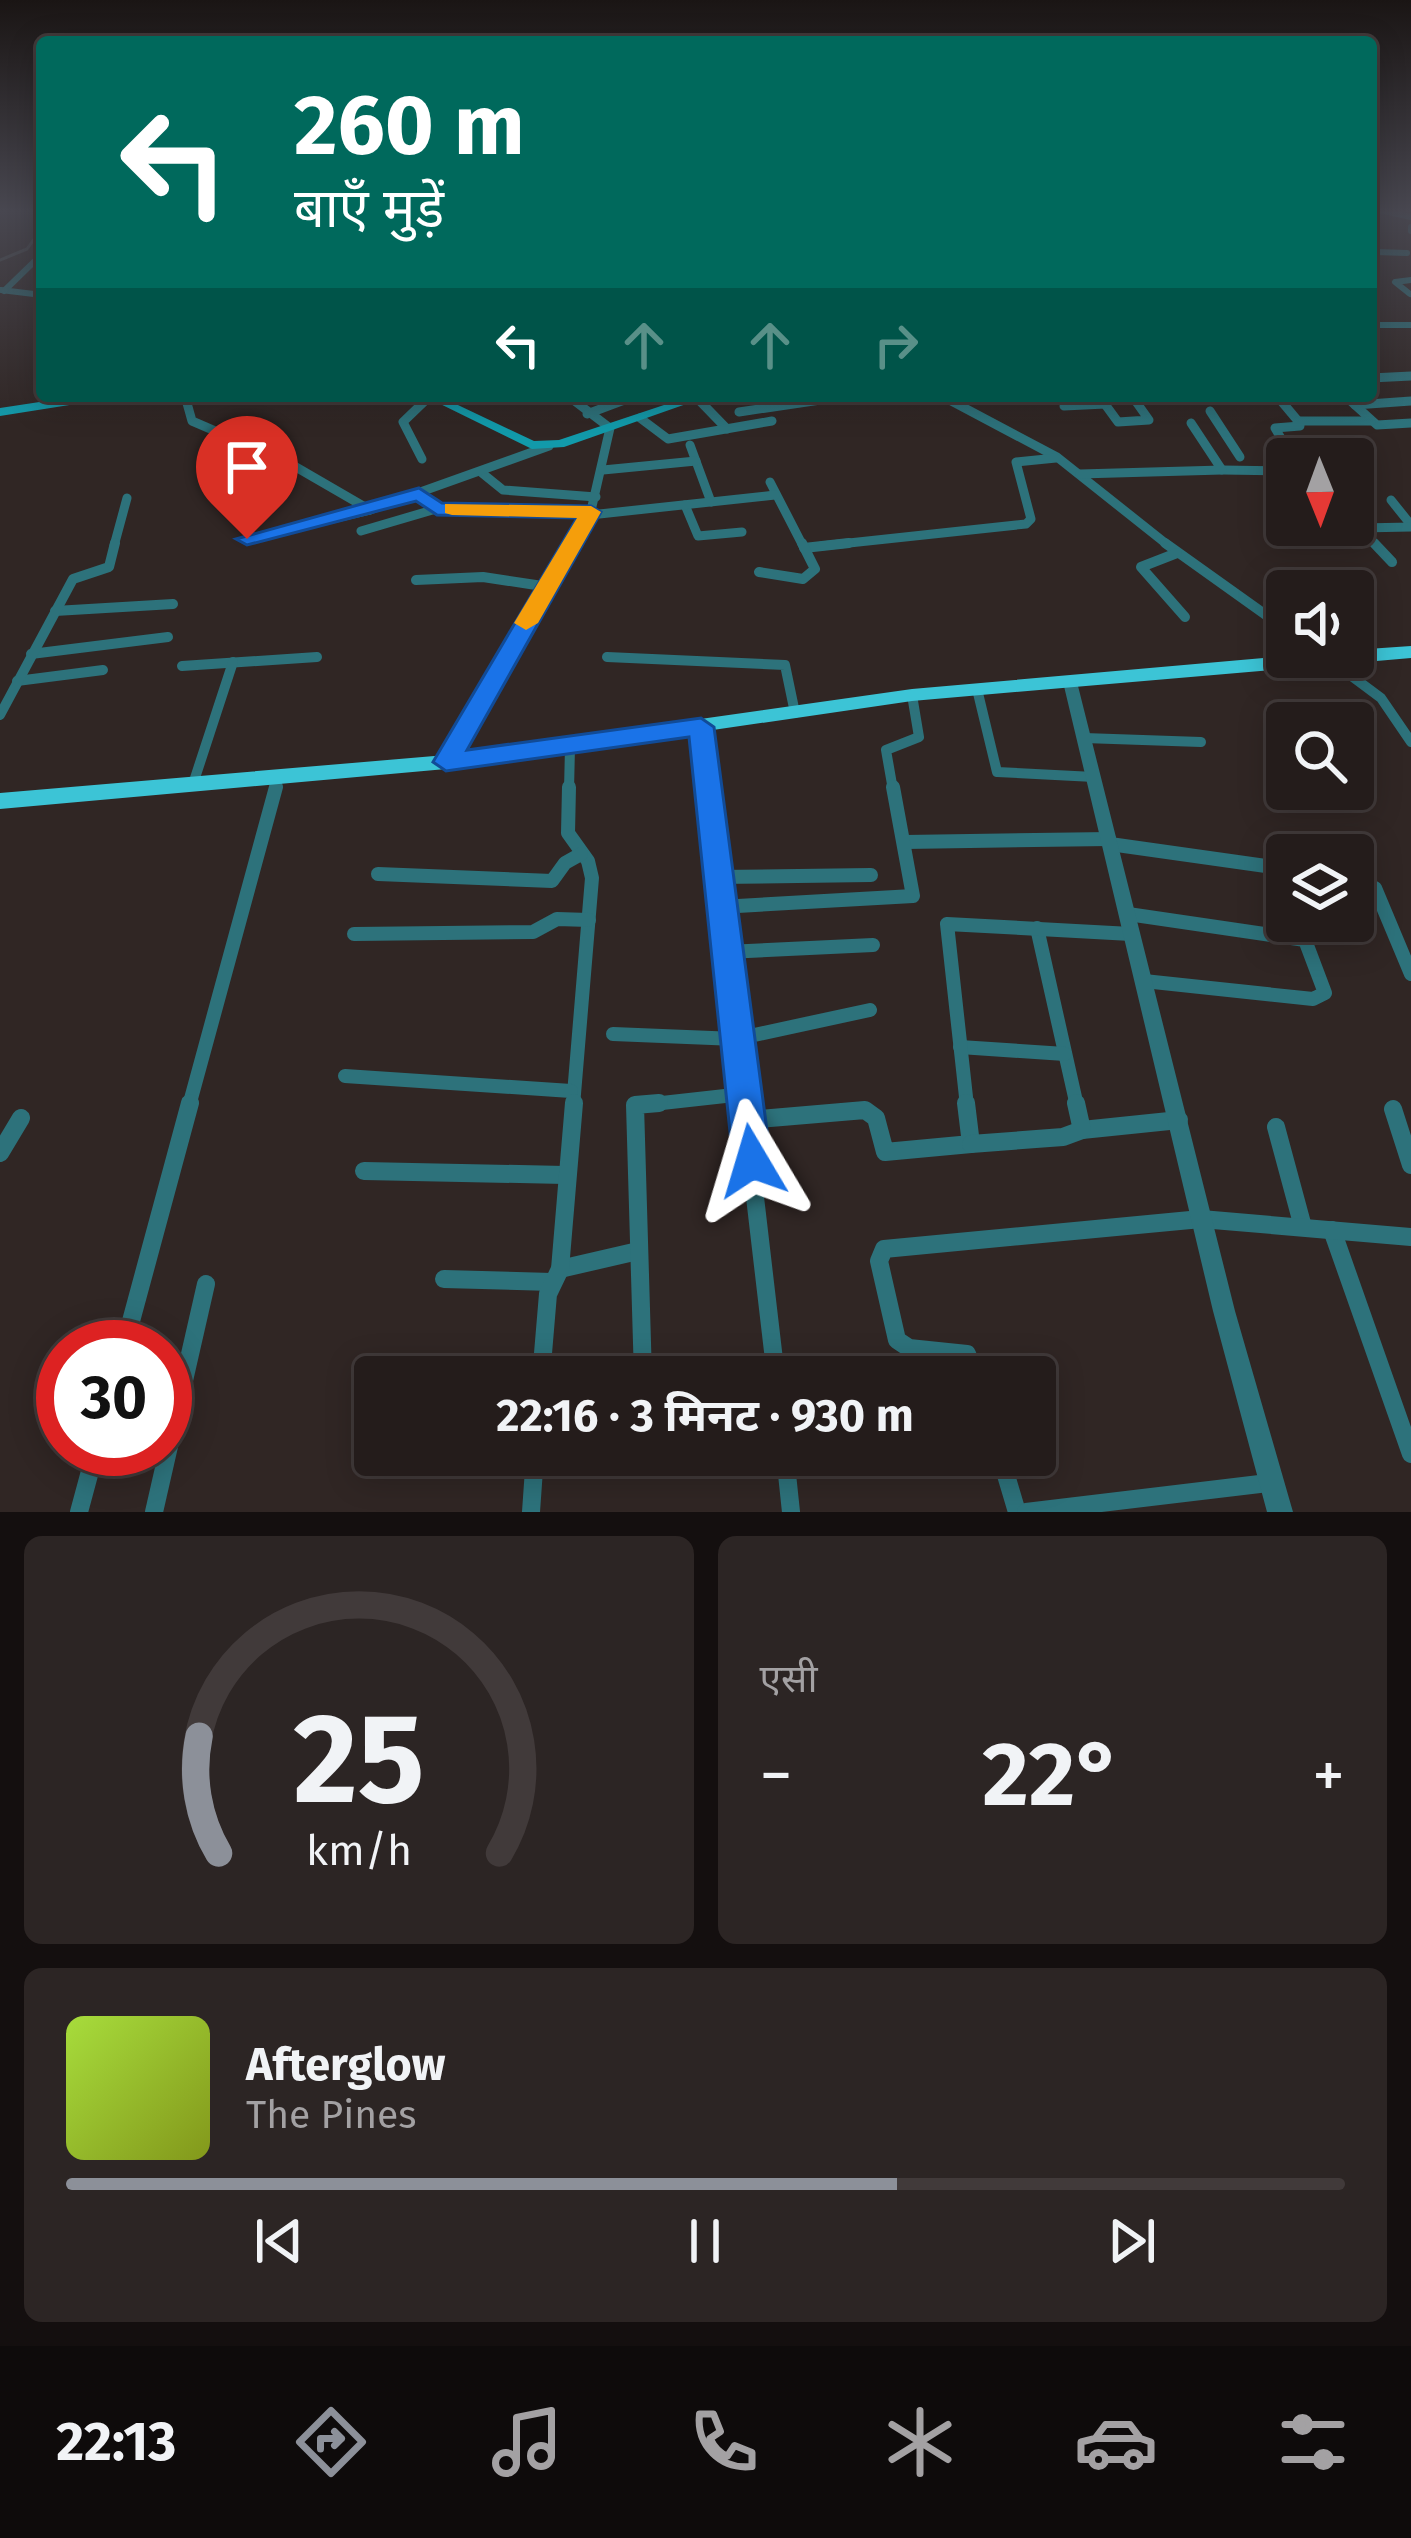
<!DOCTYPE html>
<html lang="hi">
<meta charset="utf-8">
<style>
body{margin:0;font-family:"Fira Sans","Noto Sans Devanagari",sans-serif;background:#2c2524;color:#f1f3f6;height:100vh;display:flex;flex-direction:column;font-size:45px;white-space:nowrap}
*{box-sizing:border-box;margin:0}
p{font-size:39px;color:#a3a1a3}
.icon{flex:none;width:66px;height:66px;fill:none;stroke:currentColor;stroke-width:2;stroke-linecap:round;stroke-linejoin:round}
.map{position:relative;height:1512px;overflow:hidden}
.panel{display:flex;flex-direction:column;gap:24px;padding:24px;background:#140f0f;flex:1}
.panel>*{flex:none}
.hud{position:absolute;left:36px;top:36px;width:1341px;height:366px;border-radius:12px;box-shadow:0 6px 30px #0003,0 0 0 3px #413a3a;background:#00695c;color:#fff;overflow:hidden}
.needle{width:78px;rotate:179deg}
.controls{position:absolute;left:1266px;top:438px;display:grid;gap:24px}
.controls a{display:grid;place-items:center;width:108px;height:108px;border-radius:12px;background:#241c1b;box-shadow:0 6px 30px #0003,0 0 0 3px #413a3a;font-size:60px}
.speed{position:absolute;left:36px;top:1320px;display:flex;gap:24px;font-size:60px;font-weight:700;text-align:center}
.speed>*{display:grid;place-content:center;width:156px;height:156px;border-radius:50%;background:#241c1b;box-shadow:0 6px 30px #0003,0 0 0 3px #413a3a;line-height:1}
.speed .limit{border:18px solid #d22;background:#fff;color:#111}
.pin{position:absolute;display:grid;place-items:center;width:102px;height:102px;color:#fff;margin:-123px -51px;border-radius:50% 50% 50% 0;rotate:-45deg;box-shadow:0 0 12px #0007}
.pin .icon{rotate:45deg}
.me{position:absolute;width:132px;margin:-66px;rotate:353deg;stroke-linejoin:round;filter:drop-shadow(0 0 9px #0008)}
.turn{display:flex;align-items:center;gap:42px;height:252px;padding:0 60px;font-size:54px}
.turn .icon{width:156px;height:156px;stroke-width:2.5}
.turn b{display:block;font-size:84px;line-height:102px}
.lanes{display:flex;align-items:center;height:114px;padding:0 60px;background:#0003;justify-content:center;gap:60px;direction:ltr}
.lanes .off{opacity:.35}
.big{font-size:90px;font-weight:700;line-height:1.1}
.panel .widget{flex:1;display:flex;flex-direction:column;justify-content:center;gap:18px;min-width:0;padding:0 42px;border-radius:18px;background:#2c2524}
.panel .dial{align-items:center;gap:0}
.dial svg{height:312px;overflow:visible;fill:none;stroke:#413a3a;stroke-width:7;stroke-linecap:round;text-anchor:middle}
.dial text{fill:#f1f3f6;stroke:none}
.song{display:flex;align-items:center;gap:36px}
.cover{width:144px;height:144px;border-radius:18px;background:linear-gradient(135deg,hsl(80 70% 55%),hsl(70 70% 35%))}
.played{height:12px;border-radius:6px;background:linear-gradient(90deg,#8c9099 65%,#413a3a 65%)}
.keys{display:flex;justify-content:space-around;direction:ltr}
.heat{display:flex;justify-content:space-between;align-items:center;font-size:66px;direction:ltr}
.panel .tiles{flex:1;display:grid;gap:24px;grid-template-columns:1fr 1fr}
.widget:last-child{grid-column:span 2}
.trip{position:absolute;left:354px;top:1356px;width:702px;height:120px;border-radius:12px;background:#241c1b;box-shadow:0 6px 30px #0003,0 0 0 3px #413a3a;font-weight:700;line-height:120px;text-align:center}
.dock{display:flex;height:192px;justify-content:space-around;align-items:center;background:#0e0b0b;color:#a3a1a3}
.dock .icon{width:84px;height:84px}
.dock .selected{color:#8c9099}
.dock b{font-size:54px;color:#f1f3f6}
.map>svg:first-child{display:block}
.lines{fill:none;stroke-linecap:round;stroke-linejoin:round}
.stream{stroke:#495051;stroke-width:3}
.minor-far4{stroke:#2d727b;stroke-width:6}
.minor-far3{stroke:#2d727b;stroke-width:9}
.minor-far2{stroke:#2d727b;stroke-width:10}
.minor-far1{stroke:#2d727b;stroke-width:14}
.minor{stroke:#2d727b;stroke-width:18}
.tertiary{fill:#2d727b;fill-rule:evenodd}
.secondary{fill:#129aaa;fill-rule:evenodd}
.trunk{fill:#3cc4d6;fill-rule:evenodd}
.route{fill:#1a73e8;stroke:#114b97;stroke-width:3}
.slow{fill:#f59e0b}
</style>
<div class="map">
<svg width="1411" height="1512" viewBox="0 0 1411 1512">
<rect width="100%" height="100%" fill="#302624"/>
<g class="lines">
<path class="stream" d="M0 260 27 249 37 235"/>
<g class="minor-far4">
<path d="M1380 210 1411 217"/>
<path d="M1411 227V231"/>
<path d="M1376 252 1407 253"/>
<path d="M1 290 42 295"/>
<path d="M4 291 42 254"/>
<path d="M1410 294 1395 282 1411 280"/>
<path d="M1371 325H1411"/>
</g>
<g class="minor-far3">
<path d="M1371 378 1411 376"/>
<path d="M185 396 192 421 289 463 370 510"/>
<path d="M568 396 610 428 590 515 572 546"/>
<path d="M942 396 1057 457 1169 546"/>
<path d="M1099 396 1118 422 1149 420 1132 396"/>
<path d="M1277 396 1298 421"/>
<path d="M1345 396 1377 425 1411 423"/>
<path d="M697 398 727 429"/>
<path d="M952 398 987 396"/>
<path d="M1355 405 1411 401"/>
<path d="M1064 406 1105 404"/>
<path d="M1210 411 1240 457"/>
<path d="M739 412 847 396"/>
<path d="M587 414 635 396"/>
<path d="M640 418 668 439 772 421"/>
<path d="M690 445 711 502"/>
<path d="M422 459 403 422 430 396"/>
<path d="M1293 459 1275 428 1300 426 1298 421H1371"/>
<path d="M603 470 696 461"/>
<path d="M1222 470 1287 471"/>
<path d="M482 473 503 490 596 497"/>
<path d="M1080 474 1222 470 1191 423"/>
<path d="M770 482 803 546"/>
<path d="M419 494 437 509 591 512"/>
<path d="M1391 500 1411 525"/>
<path d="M685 505 698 536 742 532"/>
<path d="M1274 512 1287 511"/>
<path d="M590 515 775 495"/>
<path d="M1353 520 1360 528 1411 527"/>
<path d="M1360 528 1377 546"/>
<path d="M361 531 436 509"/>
<path d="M247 539 370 510 549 446"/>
<path d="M114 546 127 498"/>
<path d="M821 546 1026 524 1031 519 1016 462 1056 458"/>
</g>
<g class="minor-far2">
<path d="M1165 543 1287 630"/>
<path d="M1374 543 1392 562"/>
<path d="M804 548 849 543"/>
<path d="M1177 553 1141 567 1185 617"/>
<path d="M759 572 803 579 815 569 802 543"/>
<path d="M416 580 483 577 549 587"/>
<path d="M55 611 173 604"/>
<path d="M31 654 168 637"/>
<path d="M607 657 785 665 795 713"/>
<path d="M1326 657 1381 698 1411 742"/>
<path d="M182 666 317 657"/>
<path d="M17 681 103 670"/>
<path d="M977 689 997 772 1094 777"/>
<path d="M0 715 73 579 109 567 115 543"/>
<path d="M701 727 708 790"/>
<path d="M1084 738 1201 742"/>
<path d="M446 762 574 543"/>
<path d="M194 781 233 662"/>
<path d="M275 790 279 775"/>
<path d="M569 790 570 747"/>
<path d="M893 790 886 750 919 737 912 695"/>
</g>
<g class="minor-far1">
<path d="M569 787 568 833 588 861 592 878 573 1106"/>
<path d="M708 787 745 1106"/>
<path d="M905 842 1109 839"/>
<path d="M1110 844 1287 869"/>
<path d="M378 874 552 881 565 863 581 854"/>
<path d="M717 877 871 875"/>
<path d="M1353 878 1375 888 1411 974"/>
<path d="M720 907 913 896 893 787"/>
<path d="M1128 914 1305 940 1325 993 1313 999 1144 981"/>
<path d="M1037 928 1077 1106"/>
<path d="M354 934 533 932 557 919 589 920"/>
<path d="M726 952 873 945"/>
<path d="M613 1034 736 1039 870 1010"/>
<path d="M960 1047 1065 1054"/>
<path d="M345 1076 571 1091"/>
<path d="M189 1106 276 787"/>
<path d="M635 1106 743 1094"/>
<path d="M967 1106 947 924 1131 934"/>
</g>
<g class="minor">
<path d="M744 1103 776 1377"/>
<path d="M1393 1109 1411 1165"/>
<path d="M747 1120 865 1110 876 1118 885 1152 971 1144 966 1103"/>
<path d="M1276 1127 1303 1227"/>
<path d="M1082 1130 1179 1120"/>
<path d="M971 1144 1063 1137 1082 1130 1076 1103"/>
<path d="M0 1153 21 1118"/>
<path d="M364 1171 565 1175"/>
<path d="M1332 1230 1411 1454"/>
<path d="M560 1269 638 1251"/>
<path d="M444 1279 552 1282"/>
<path d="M124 1347 190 1103"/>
<path d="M541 1377 548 1294 560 1269 574 1103"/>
<path d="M643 1377 635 1105 659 1103"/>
<path d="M977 1377 967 1354 909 1348 897 1340 879 1261 884 1249 1201 1219 1411 1237"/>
<path d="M785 1455 791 1512"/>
<path d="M1000 1455 1017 1512"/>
<path d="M79 1512 96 1449"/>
<path d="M154 1512 206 1284"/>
<path d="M531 1512 535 1455"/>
<path d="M1026 1512 1268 1483"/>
</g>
<path class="tertiary" d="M1070 678 1077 682 1235 1311 1293 1512H1267L1213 1311 1063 682Z"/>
<g class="secondary">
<path d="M79 396H107L101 400 0 416V408Z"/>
<path d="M424 396H439L534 441 559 440 691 396H709L564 447 532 449Z"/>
</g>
<path class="trunk" d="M1411 646V658L912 701 446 769 0 809V793L446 755 912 689 1287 656 1353 657V650Z"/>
</g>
<linearGradient id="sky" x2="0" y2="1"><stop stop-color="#1a1514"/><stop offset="0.5" stop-color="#484750"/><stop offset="1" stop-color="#484750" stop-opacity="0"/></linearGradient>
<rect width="1411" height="422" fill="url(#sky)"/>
<path class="route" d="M419 488 442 503 591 506 601 512 467 750 701 718 714 727 771 1161 765 1174 752 1179 738 1174 733 1161 689 737 446 771 433 762 577 518 437 515 416 501 247 545 236 539Z"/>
<path class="slow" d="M445 504 591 506 601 512 538 623 526 630 514 623 577 518 452 515 445 513Z"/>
</svg>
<div class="controls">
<a><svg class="needle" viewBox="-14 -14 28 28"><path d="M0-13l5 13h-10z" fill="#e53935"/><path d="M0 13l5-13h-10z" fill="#a3a1a3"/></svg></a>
<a><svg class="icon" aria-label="sound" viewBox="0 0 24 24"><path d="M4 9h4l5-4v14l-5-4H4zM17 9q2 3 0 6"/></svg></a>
<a><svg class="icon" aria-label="search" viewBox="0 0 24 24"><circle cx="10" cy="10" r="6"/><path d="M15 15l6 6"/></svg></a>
<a><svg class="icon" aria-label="layers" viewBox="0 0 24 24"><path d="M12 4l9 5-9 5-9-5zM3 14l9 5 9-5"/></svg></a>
</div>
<div class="speed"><div class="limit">30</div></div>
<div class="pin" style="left:247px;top:539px;background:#d93025"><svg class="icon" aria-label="arrive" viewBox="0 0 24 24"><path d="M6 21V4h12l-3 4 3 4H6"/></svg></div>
<svg class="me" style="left:752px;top:1161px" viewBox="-20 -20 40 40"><path d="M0-17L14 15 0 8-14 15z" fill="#1a73e8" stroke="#fff" stroke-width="4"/></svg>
<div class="trip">22:16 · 3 मिनट · 930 m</div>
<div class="hud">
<div class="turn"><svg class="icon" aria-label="left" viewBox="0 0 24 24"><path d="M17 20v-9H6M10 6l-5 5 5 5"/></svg><div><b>260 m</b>बाएँ मुड़ें</div></div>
<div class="lanes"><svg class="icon" aria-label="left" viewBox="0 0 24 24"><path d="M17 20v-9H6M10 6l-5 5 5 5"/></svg><svg class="icon off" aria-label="ahead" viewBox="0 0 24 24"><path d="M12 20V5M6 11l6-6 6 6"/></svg><svg class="icon off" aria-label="ahead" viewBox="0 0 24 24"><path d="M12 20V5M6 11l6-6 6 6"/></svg><svg class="icon off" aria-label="right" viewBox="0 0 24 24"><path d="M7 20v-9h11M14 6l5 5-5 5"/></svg></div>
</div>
</div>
<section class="panel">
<div class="tiles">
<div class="widget dial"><svg viewBox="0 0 100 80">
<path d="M14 69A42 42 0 1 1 86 69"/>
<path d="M14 69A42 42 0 0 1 9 39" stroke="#8c9099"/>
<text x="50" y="56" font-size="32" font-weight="700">25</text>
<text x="50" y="72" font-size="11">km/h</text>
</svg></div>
<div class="widget"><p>एसी</p>
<div class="heat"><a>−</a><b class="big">22°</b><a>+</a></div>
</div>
<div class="widget">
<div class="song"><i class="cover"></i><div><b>Afterglow</b><p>The Pines</p></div></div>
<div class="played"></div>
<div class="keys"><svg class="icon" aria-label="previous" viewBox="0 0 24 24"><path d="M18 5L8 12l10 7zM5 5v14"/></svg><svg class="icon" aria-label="pause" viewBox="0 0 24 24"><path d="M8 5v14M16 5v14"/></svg><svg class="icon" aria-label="next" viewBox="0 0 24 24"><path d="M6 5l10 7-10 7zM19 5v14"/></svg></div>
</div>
</div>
</section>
<nav class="dock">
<b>22:13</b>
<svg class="icon selected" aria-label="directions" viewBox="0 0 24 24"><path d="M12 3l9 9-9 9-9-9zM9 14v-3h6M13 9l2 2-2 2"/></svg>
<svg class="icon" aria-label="music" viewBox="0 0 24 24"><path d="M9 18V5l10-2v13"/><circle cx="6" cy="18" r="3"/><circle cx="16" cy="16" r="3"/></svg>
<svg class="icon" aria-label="phone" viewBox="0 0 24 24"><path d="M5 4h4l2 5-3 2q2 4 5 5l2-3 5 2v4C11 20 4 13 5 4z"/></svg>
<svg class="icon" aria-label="climate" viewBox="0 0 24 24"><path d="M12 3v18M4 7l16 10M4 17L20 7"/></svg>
<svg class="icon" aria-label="car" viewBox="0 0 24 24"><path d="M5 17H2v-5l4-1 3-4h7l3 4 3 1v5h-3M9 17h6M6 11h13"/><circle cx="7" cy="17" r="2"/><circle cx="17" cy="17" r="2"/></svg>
<svg class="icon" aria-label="filters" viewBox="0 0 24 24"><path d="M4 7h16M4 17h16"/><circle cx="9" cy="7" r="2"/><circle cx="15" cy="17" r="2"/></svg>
</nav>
